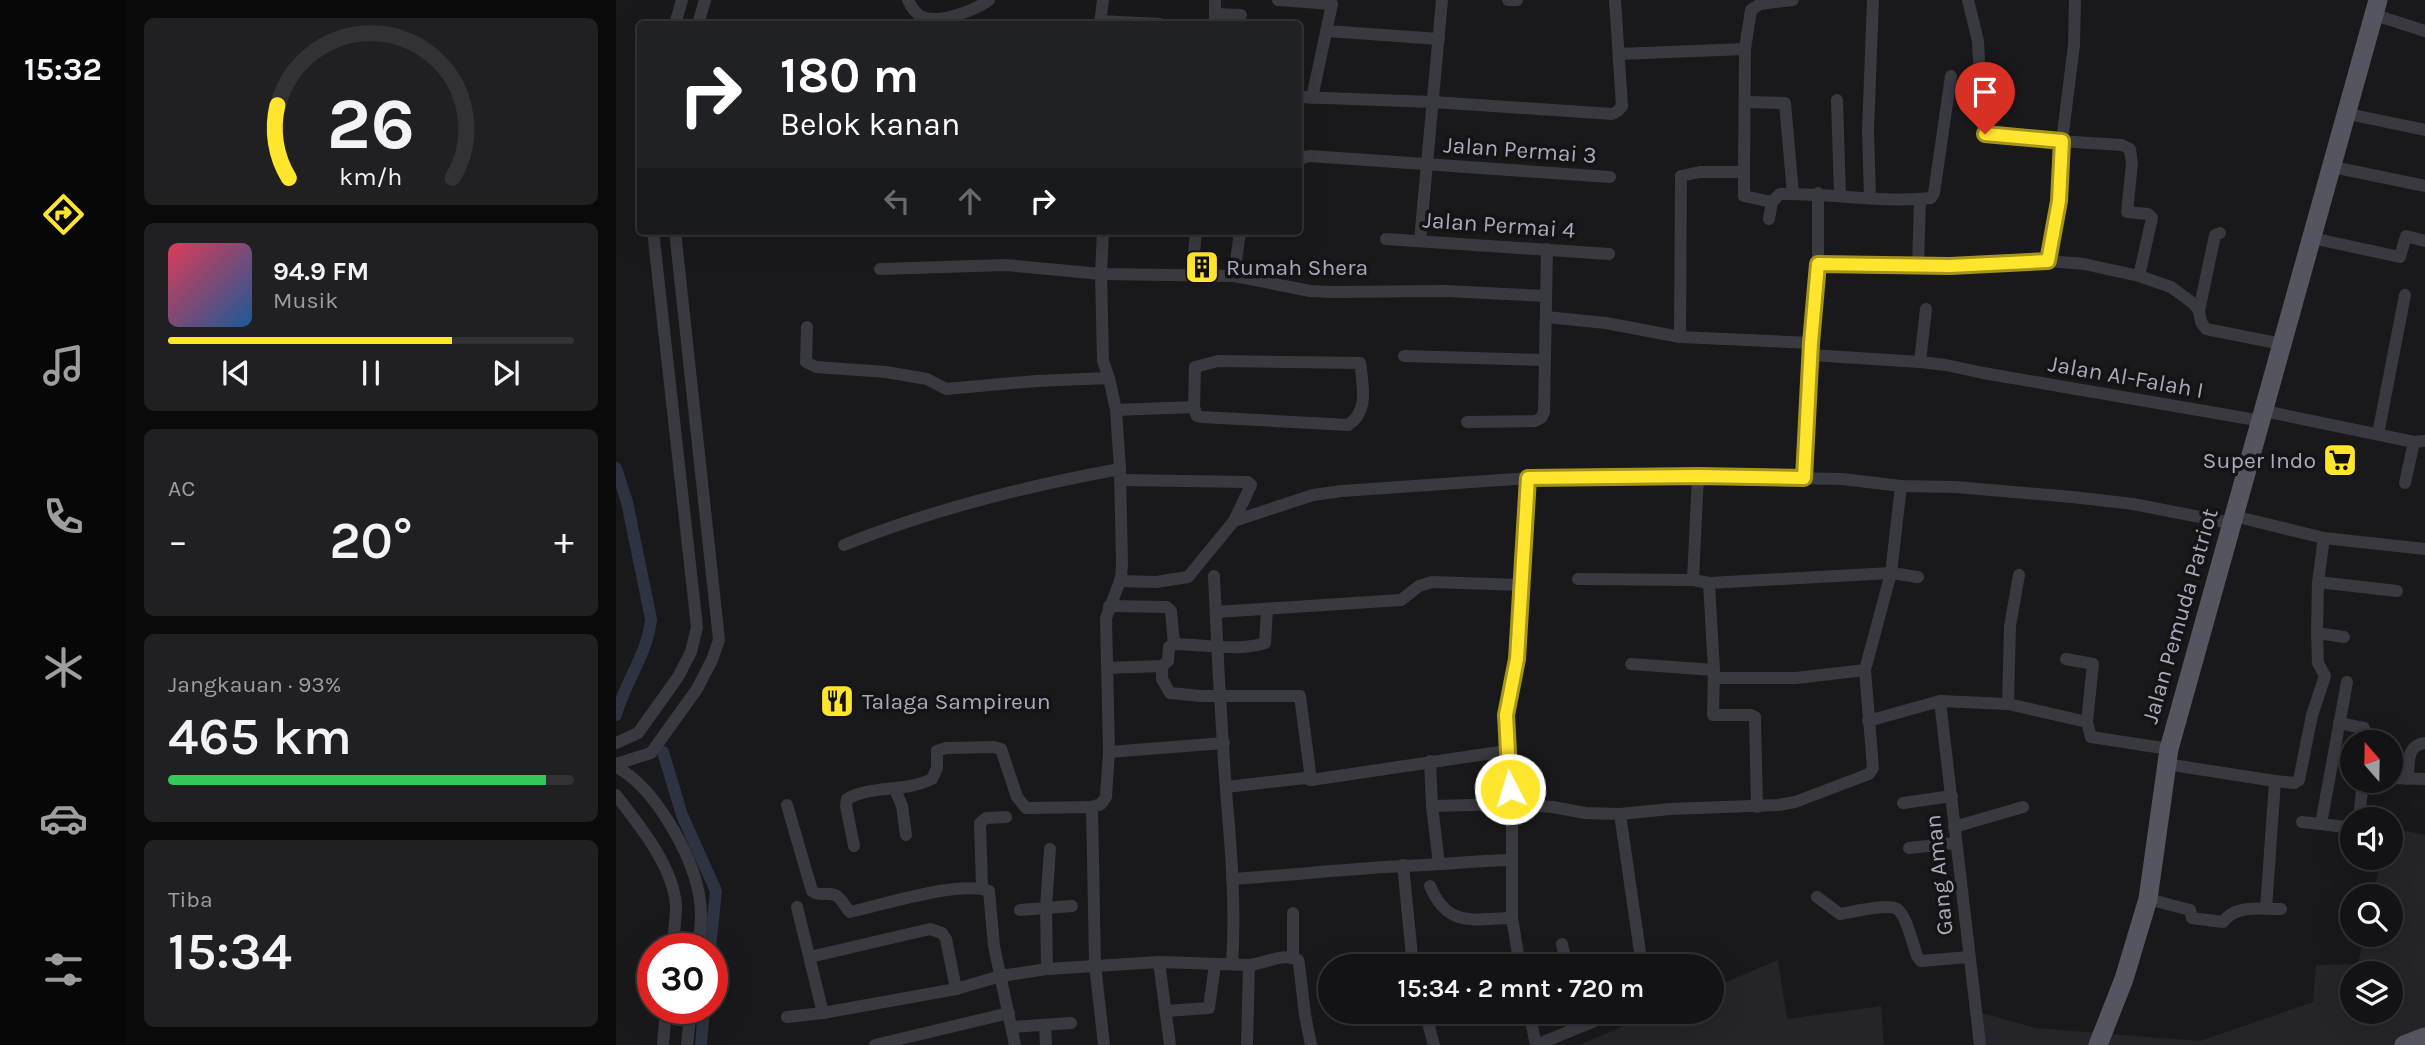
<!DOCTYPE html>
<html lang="id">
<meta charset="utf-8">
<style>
body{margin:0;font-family:Karla,sans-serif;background:#202022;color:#f1f3f6;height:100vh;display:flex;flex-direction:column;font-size:26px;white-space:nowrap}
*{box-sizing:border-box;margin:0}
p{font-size:23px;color:#9d9ea0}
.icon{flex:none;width:38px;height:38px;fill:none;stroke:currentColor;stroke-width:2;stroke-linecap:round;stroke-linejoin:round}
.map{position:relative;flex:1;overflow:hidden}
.side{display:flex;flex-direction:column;gap:18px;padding:18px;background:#0a0a0b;width:490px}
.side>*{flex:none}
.hud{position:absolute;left:21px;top:21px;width:665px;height:214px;border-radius:7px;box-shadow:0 7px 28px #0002,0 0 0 2px #323234;background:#202124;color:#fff;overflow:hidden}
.needle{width:46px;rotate:340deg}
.buttons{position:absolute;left:1724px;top:730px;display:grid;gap:14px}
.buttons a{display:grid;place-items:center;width:63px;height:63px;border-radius:50%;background:#131214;box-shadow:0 7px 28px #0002,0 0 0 2px #323234;font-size:35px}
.speed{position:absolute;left:21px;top:933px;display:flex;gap:14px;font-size:35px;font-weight:700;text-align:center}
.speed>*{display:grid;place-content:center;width:91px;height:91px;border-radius:50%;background:#131214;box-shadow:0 7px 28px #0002,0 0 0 2px #323234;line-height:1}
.speed .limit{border:10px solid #d22;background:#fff;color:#111}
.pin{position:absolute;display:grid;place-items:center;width:60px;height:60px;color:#fff;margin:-72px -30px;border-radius:50% 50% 50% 0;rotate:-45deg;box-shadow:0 0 7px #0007}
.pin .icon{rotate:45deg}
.me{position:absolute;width:77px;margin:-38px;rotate:355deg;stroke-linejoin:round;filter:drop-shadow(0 0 5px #0008)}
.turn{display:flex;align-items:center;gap:24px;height:147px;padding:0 28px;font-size:32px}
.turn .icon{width:91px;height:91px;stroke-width:2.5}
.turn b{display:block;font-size:49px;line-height:60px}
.lanes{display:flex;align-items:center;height:66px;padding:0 28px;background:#0003;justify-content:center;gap:35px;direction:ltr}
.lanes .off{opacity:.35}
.big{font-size:52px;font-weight:600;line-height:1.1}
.side .widget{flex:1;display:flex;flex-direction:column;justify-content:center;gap:10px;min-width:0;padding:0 24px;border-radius:10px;background:#202022}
.side .dial{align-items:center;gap:0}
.dial svg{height:182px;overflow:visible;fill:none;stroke:#323234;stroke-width:7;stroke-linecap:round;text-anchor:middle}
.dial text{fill:#f1f3f6;stroke:none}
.song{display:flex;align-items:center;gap:21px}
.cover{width:84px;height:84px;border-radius:10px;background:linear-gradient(135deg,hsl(350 70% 55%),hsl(210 70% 35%))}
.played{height:7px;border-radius:4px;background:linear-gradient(90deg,#ffe52c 70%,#323234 70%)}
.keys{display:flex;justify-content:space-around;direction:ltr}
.heat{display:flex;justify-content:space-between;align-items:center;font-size:38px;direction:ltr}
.charge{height:10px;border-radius:5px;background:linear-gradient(90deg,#34c759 93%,#323234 0)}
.trip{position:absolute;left:702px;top:954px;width:406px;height:70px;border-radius:35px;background:#131214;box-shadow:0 7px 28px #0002,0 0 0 2px #323234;font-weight:600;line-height:70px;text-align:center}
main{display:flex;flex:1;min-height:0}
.menu{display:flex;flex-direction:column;width:126px;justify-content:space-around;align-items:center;background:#080708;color:#9d9ea0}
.menu .icon{width:49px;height:49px}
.menu .current{color:#ffe52c}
.menu b{font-size:32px;color:#f1f3f6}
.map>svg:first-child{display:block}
.built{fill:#252428;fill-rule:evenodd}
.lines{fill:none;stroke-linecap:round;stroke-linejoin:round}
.canal{stroke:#2d3340;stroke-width:12}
.street{stroke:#393940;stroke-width:12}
.primary{stroke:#55555f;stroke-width:19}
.route-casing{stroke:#a6951d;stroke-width:18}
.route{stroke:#ffe52c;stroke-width:12}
.labels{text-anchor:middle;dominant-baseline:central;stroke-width:7;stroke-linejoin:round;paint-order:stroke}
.street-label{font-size:23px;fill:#a9abbb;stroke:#141316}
.poi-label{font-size:23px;fill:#a9abbb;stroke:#141316;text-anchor:start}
</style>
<main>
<nav class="menu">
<b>15:32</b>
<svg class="icon current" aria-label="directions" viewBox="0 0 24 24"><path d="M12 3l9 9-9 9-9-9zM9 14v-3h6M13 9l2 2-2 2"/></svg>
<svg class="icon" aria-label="music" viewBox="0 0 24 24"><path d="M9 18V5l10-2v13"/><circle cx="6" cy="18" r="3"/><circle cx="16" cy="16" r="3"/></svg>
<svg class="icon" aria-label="phone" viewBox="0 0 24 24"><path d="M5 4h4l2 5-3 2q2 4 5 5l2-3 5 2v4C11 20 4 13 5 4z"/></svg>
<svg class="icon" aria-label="climate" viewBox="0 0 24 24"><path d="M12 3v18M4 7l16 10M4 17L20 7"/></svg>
<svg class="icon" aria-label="car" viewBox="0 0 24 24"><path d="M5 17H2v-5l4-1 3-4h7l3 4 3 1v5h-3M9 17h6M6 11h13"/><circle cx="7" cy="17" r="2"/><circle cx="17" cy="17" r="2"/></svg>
<svg class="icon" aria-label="filters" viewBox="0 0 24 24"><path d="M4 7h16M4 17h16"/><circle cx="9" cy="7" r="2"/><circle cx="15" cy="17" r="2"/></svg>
</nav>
<section class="side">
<div class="widget dial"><svg viewBox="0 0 100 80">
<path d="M14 69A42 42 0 1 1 86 69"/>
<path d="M14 69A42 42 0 0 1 9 37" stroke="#ffe52c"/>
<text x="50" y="56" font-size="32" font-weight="700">26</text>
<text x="50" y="72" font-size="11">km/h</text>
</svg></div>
<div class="widget">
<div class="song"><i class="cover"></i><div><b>94.9 FM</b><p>Musik</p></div></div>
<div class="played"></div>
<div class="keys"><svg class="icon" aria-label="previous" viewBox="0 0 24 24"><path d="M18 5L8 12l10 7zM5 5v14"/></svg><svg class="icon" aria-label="pause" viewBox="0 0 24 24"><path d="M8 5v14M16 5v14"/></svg><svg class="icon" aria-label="next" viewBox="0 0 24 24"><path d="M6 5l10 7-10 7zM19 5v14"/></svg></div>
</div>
<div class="widget"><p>AC</p>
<div class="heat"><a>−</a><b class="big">20°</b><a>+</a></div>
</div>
<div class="widget"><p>Jangkauan · 93%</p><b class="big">465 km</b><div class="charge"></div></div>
<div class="widget"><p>Tiba</p><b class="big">15:34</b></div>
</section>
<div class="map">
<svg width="1809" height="1045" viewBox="0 0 1809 1045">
<rect width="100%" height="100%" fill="#19181a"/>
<g class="built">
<path d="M1775 828 1809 835V1037L1788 1045H1364L1359 1011 1420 1028 1584 1041 1697 1002 1700 965 1742 964 1748 935 1774 934V896H1757L1765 858H1774ZM1736 973H1774V1012H1736Z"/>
<path d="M1162 960 1171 1019 1265 1006 1268 1045H963L1040 1012H1096V988Z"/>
</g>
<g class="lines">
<g class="canal">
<path d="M0 468 11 502 35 619C32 653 9 682 0 715"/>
<path d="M47 752 66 815 100 891 94 948"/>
<path d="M85 1045 88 1008"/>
</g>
<g class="street">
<path d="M292 0C295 7 299 14 307 17 323 24 360 10 373 0"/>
<path d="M662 0 716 4 696 98"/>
<path d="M892 0H901"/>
<path d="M1352 0 1362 41 1367 134 1395 138 1506 145 1514 149 1516 164 1511 212 1532 214 1536 218 1523 276"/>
<path d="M599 14 625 15"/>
<path d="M1759 15 1809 31"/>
<path d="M484 21 544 24"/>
<path d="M59 24 66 0"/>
<path d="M82 24 89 0"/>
<path d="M484 24 487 0"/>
<path d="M599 24V0"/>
<path d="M711 31 823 39"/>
<path d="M1003 54 1129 49"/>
<path d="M682 97 817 102 996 114 1002 111 1006 106 999 0"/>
<path d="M1221 100 1224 196"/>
<path d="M1129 102 1169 103 1177 194"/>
<path d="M1732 114 1809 130"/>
<path d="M682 161 688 157 694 156 994 177"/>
<path d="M1717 167 1809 186"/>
<path d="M1128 172V196L1156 202"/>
<path d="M1254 198 1252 130 1257 0"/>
<path d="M1153 219 1156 202 1164 194C1215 193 1265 203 1315 198L1318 193 1335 76"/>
<path d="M487 231 485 274 487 361 493 378 500 410 504 469 506 564 505 578 490 618 493 752 490 797 485 804 476 807 479 965 488 1045"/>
<path d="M1696 238 1784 257 1790 236 1809 241"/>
<path d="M770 239 993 254"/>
<path d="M804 240 826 0"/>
<path d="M1432 261 1443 201 1446 141 1458 45 1459 0"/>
<path d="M1202 264 1334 266 1432 261 1468 264 1523 276 1555 287 1578 304 1583 311 1585 322 1590 329 1666 344"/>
<path d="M1302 266 1304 199"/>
<path d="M264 269 390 265 485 274 618 276 694 291 715 292 829 291 930 296"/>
<path d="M618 276 624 231"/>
<path d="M576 277 580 231"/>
<path d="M1583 311 1599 235 1604 233"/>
<path d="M930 317 990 323 1064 337 1195 343"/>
<path d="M191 327 190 362 200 367 270 372 311 379 330 389 420 381 493 378"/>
<path d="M1064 337 1065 176 1084 172H1128L1129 49 1135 10 1144 4 1177 0"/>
<path d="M1195 355 1304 362 1330 365 1367 373 1646 421"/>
<path d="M788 356 928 360"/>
<path d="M1304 362 1310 309"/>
<path d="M500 410 578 407 579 367 602 361 744 363C747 385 753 412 732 425L585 417 581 416 578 407"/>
<path d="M1648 411 1798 442 1809 441"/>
<path d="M851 422 919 421 925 418 928 412 931 249"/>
<path d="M1762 434 1789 295"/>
<path d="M1188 478 1195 343 1202 264V193"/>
<path d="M1789 483 1798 442"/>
<path d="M1618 516 1708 538 1809 549"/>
<path d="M618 521 697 495 726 491 912 478 970 479 1082 476 1226 479 1285 486 1340 487 1456 497 1517 504 1615 523"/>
<path d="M228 545C317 509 410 486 504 469"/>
<path d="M598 576C601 648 605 720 610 791 615 848 620 907 616 964"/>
<path d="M962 579 1077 580 1093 583 1275 573 1302 577"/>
<path d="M1077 580 1082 476"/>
<path d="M504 581 540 582 572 577 618 521 635 485 632 482 504 480"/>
<path d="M1702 582 1781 591"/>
<path d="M1093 583 1098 670 1097 715H1135L1139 717 1141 807"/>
<path d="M600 612 785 600 803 586 816 582 906 585"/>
<path d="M1701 633 1728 637"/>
<path d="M558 644C588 644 620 652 649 643L651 609"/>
<path d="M1015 664 1098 670"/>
<path d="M546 666V679L554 693 585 696H684L695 780"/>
<path d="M491 668 546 666 552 661 553 647 558 644 555 611 551 607 493 606"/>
<path d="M1098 678H1180L1249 670"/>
<path d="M1731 682 1705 824 1736 828"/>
<path d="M1324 701 1364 1045"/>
<path d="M1392 704 1471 722 1477 664 1450 659"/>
<path d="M1252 721 1324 701 1392 704 1394 626 1403 575"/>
<path d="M1471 722 1475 737 1553 749"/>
<path d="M1723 723 1748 728 1750 742"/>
<path d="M0 743 22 733 62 677 75 652 81 627 37 231"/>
<path d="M493 752 608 743"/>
<path d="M814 761 816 806 823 864"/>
<path d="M0 764 35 753 81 689 96 660 103 640 59 231"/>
<path d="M1550 764 1659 781 1678 783 1683 780 1696 715 1709 676 1702 663 1701 633 1702 582 1708 538"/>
<path d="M0 767C38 786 76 854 83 895 87 913 84 931 82 948"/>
<path d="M1774 778 1809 779"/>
<path d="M1792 779C1793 764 1790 745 1809 743"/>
<path d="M610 787 689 778 695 780 890 751"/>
<path d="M279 789 286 806 290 835"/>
<path d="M0 795C23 825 57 866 60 905 60 919 58 934 56 948"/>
<path d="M1287 803 1336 796"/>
<path d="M171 805 196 891C204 897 210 892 219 895 225 897 229 907 234 912 266 905 344 880 373 891L378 946 399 1045"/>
<path d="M816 806 895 804 937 807 969 813 1004 814 1054 809 1162 805 1179 802 1253 774 1257 768 1249 670 1275 573 1285 486"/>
<path d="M1004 814 1026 966"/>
<path d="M1743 819 1747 780"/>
<path d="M1686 822 1705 824"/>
<path d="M1338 827 1407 807"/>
<path d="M238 846 230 806 231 799C256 785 290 792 316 779L321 768V751L330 748 378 747 385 749 401 797 410 808 476 807"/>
<path d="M1293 848 1339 843"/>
<path d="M787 865 797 966"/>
<path d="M616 879C680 875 745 867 809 865 838 864 866 860 895 860"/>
<path d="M814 886C832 928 856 919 896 918"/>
<path d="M366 888 364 823 370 818 390 817"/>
<path d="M1201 897 1224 914C1236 912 1272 903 1281 909 1290 914 1297 945 1301 956L1305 961 1353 957"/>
<path d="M1532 899 1574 910 1576 918 1607 922C1620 904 1646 909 1665 909"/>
<path d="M181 907 207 1013"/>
<path d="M1650 909 1659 781"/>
<path d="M404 910 456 906"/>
<path d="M677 913V958"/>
<path d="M946 944 951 966"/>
<path d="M194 957 314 929 326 933 330 939 340 989"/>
<path d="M543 962 554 1045"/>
<path d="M904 966 896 918V820L890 714 900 659 912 478"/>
<path d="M431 969 430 907 434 849"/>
<path d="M550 1011 593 1008 599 964"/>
<path d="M809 1012 818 1045"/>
<path d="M913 1012 920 1045"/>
<path d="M171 1017 207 1013 340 989 385 976 431 969 543 962 633 965C650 964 665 952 682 960L683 964 689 1015 695 1045"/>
<path d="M429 1025 430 1045"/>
<path d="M396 1027 455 1023"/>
<path d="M47 1045 50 1008"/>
<path d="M71 1045 75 1008"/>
<path d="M259 1045 393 1013"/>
<path d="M631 1045 633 965"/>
<path d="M920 1045 1001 1012"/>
</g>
<g class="primary">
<path d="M1482 1045 1508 979 1532 899 1553 749 1762 0"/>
<path d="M1788 1045 1809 1037"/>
</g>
</g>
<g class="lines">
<g class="route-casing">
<path id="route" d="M894 789 890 715 901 659 912 478 1082 476 1188 478 1195 343 1202 264 1334 266 1432 261 1443 201 1446 141 1369 134"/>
</g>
<use href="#route" class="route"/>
</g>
<defs>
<g id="building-square" transform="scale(1.75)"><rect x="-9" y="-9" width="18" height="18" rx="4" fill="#ffe52c" stroke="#141316"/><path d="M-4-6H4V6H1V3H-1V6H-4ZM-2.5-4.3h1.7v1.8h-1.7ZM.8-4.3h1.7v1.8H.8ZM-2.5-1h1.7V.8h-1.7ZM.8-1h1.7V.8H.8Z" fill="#111"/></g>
<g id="supermarket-square" transform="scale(1.75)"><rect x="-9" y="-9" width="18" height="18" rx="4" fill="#ffe52c" stroke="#141316"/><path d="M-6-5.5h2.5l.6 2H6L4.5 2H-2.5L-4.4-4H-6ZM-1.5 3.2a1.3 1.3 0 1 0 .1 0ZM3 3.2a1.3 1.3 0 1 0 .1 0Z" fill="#111"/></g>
<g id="restaurant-square" transform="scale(1.75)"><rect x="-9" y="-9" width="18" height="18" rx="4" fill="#ffe52c" stroke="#141316"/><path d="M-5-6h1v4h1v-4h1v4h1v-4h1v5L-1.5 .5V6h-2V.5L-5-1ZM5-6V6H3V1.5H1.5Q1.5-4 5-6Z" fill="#111"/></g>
</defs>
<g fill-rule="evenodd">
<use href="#building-square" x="586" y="267"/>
<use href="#supermarket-square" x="1724" y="460"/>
<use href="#restaurant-square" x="221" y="701"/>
</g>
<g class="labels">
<g class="street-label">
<text transform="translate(904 150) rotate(4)">Jalan Permai 3</text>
<text transform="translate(883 225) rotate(4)">Jalan Permai 4</text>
<text transform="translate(1510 377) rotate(10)">Jalan Al-Falah I</text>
<text transform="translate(1564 616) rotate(-74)">Jalan Pemuda Patriot</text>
<text transform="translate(1323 875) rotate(-96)">Gang Aman</text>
</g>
<g class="poi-label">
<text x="610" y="267">Rumah Shera</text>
<text x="1700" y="460" text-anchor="end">Super Indo</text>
<text x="246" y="701">Talaga Sampireun</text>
</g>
</g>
</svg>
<div class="buttons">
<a><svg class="needle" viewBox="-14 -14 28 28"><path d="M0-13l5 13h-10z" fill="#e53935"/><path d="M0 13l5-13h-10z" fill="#9d9ea0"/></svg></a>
<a><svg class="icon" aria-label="sound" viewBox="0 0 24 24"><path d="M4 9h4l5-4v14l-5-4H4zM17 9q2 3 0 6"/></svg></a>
<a><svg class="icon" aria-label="search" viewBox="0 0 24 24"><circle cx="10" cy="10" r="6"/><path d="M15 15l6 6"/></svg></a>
<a><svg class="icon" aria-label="layers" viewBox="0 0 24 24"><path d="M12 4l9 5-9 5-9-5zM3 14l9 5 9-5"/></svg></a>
</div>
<div class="speed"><div class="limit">30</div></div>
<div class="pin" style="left:1369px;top:134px;background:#d93025"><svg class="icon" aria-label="arrive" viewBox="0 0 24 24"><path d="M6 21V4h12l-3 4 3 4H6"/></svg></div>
<svg class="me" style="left:894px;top:789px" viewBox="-20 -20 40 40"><circle r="17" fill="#ffe52c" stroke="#fff" stroke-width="3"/><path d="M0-11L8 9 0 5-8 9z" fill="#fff"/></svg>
<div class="trip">15:34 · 2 mnt · 720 m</div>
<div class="hud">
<div class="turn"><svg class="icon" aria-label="right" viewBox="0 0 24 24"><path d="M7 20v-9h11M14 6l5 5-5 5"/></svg><div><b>180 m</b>Belok kanan</div></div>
<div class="lanes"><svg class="icon off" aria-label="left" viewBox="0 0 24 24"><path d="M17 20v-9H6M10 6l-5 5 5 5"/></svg><svg class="icon off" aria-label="ahead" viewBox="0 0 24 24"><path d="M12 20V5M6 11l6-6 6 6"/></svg><svg class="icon" aria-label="right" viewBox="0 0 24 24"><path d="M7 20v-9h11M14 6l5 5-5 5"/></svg></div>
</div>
</div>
</main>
